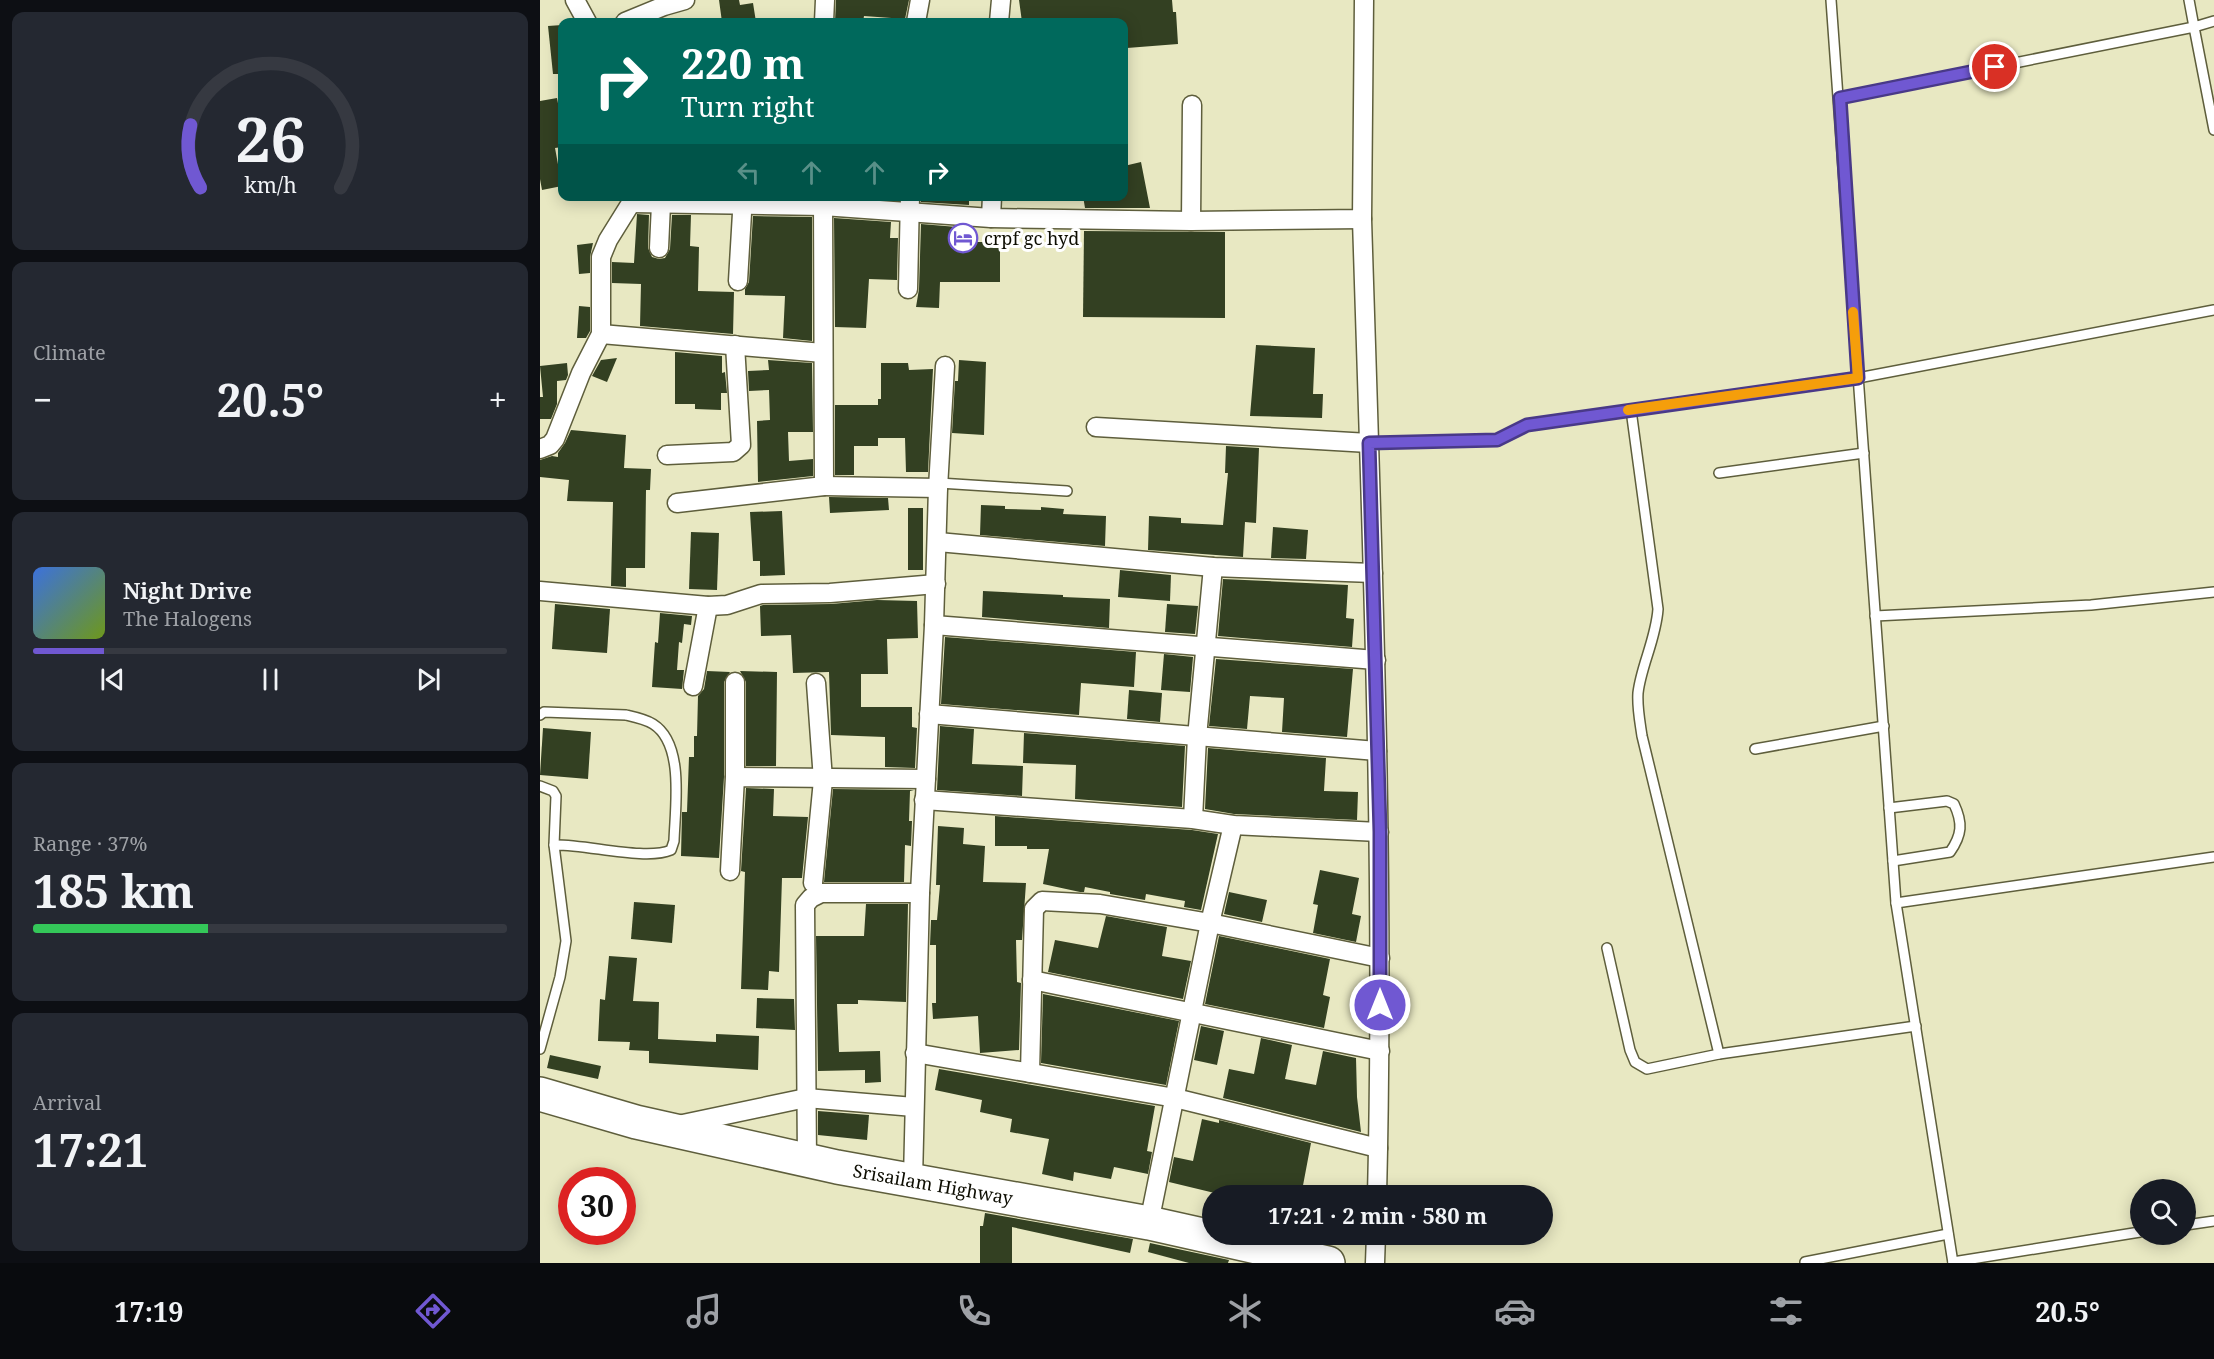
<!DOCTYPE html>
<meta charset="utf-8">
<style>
body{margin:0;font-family:"Noto Serif",serif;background:#242831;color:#f1f3f6;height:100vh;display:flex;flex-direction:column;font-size:22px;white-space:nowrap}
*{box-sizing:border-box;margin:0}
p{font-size:20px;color:#9ea1a6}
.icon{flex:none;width:33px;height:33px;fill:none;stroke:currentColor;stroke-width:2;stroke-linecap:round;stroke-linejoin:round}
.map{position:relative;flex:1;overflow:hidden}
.side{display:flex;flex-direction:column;gap:12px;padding:12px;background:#0d0f14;width:540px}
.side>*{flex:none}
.hud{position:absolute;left:18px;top:18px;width:570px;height:183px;border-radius:12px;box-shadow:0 3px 15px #0003;background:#00695c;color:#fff;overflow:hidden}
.tools{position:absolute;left:1590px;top:1179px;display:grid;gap:12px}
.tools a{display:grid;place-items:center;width:66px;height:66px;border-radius:50%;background:#171b24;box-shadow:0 3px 15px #0003;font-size:30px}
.speed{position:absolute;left:18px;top:1167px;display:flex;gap:12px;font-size:30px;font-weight:700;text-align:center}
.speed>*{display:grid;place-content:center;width:78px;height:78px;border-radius:50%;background:#171b24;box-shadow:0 3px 15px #0003;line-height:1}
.speed .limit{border:9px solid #d22;background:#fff;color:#111}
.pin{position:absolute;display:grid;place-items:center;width:51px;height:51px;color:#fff;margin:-26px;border:3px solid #fff;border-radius:50%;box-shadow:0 2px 6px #0007}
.me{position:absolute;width:66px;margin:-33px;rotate:0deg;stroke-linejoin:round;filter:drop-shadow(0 0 4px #0008)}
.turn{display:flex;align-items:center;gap:21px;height:126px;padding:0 24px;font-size:27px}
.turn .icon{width:78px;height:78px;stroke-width:2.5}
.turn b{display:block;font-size:42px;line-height:51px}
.lanes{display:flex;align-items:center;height:57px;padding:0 24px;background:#0003;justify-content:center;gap:30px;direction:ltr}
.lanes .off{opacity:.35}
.big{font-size:45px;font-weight:700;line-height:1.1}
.side .widget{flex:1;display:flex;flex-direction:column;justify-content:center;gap:9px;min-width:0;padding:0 21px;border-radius:12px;background:#242831}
.side .dial{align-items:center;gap:0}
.dial svg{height:156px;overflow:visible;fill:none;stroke:#363941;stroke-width:7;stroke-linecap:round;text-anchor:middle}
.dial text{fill:#f1f3f6;stroke:none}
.song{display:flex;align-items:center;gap:18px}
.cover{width:72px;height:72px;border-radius:9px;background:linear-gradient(135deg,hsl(220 70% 55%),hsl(80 70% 35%))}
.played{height:6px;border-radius:3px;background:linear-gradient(90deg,#7058d2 15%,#363941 15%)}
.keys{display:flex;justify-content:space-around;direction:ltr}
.heat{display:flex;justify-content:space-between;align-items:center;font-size:33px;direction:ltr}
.charge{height:9px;border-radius:4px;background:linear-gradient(90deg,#34c759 37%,#363941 0)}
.trip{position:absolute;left:662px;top:1185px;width:351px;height:60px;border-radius:30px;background:#171b24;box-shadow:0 3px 15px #0003;font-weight:700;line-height:60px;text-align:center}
.tab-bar{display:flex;height:96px;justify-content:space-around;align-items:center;background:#090b0e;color:#9ea1a6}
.tab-bar .icon{width:42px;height:42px}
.tab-bar .current{color:#7058d2}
.tab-bar b{font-size:27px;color:#f1f3f6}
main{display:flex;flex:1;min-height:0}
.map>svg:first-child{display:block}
.building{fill:#334022}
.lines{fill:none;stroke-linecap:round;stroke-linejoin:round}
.lane-casing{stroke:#5e5e3c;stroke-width:12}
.street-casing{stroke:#5e5e3c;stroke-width:21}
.highway-casing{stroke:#5e5e3c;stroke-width:36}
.lane{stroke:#fff;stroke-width:9}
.street{stroke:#fff;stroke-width:18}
.highway{stroke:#fff;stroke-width:33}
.route-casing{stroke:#493988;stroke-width:15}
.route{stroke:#7058d2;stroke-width:10}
.slow{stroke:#f59e0b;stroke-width:10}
.labels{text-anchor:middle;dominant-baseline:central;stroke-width:6;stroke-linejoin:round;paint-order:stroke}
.poi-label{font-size:18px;fill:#0d0d02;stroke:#fff;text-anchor:start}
.street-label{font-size:18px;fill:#0d0d02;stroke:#fff}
</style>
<main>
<section class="side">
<div class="widget dial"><svg viewBox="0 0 100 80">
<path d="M14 69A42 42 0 1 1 86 69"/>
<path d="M14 69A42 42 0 0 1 9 37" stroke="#7058d2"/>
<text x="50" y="56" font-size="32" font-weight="700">26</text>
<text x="50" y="72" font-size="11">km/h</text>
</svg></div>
<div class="widget"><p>Climate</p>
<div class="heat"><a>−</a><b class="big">20.5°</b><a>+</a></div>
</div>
<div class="widget">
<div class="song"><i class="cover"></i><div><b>Night Drive</b><p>The Halogens</p></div></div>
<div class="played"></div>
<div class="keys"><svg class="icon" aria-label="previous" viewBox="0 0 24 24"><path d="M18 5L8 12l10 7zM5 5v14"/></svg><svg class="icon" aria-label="pause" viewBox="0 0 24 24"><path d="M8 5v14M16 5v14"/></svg><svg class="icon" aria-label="next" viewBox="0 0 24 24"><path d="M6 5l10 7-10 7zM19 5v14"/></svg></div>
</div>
<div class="widget"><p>Range · 37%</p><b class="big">185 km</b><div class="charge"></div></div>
<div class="widget"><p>Arrival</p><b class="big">17:21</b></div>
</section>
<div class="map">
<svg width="1674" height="1263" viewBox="0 0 1674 1263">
<rect width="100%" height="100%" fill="#e8e8c2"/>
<g class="building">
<path d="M179 0H199L200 5 213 3 216 22H182Z"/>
<path d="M296 0H369L365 19 324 16 323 22H295Z"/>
<path d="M479 0H632L633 12H636L638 44 587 48 585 22H482Z"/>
<path d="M22 25V74H13L8 26Z"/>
<path d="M17 98 22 125V147L15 148 22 186 2 190 0 179V101Z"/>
<path d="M601 162 610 208H545L543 196H584V166Z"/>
<path d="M381 196H429V205L381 202Z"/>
<path d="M97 214 109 215 108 248 112 257 119 259 125 258 130 249 132 215H151L150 246 159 247 158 291 194 292 193 334 100 326 101 284 72 283V262L94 263Z"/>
<path d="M213 216 272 217V341L243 338 245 296 205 295V289L209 282Z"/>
<path d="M294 218 351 222 350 238H358L357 280 329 279 326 328 295 327Z"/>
<path d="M381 224 429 228 428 242H460V282H400L399 308 376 307 379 289Z"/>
<path d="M544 231 685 232V318L543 317Z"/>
<path d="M53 243 50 257V273L39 274 37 245Z"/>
<path d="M39 306 50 307V331L46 338H37Z"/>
<path d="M716 345 775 348 773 394H783L782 418 710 416Z"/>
<path d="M135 352 182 356V373L185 372 187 393H181V410L155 409V404H135Z"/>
<path d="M77 358 67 382 52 376 61 360Z"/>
<path d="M228 360 272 363 273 432H248L249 461 273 459V476L218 482 217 421 230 420 229 390 209 391 208 371 229 370Z"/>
<path d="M419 360 446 362 444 435 412 433 415 381H418Z"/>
<path d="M27 363 28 375 26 380 17 381V404L11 419H0V397H3L0 366Z"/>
<path d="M341 363H368L369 370 393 369 388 472H366L365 438H338V446H314V475H295V405H338V399H341Z"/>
<path d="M31 430 86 435 84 468 111 469 110 490H106L105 568H86V587L71 586 73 502 27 501 29 480 0 477V460L12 456 18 457V453L25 443Z"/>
<path d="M686 446 719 448 716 523 705 522 703 557 608 550 609 516 641 518V523L683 525 688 473H685Z"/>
<path d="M289 497 348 498 349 510 290 513Z"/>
<path d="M441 505 465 506V509L501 510V507L524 509 523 514 566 516 565 546 440 535Z"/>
<rect x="368" y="508" width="15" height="62"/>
<path d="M242 511 245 575 220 576V561H213L210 512Z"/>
<path d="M733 527 768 530 766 559 731 558Z"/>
<path d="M151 532 179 533 177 590 149 589Z"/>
<path d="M580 570 631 575 630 601 578 597Z"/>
<path d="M683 579 808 585 806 618 814 619 812 647 678 636Z"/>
<path d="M443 591 523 595V597L570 599 569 628 442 617Z"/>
<path d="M337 600 377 601 378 638 347 639 348 674H321V707H372V727L377 728 375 768 345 767V737L291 735 289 672 253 673 251 635 221 636 220 606 223 605 291 604Z"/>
<path d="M15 604 70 609 67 653 12 649Z"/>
<path d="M627 604 658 606 655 634 625 632Z"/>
<path d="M120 613 152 616 151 625 144 624 142 643 139 642 137 670H144L142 689 112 687 115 642 118 643Z"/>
<path d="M405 637 596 652 594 687 541 683 539 715 401 704Z"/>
<path d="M624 654 653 657 650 692 621 690Z"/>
<path d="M676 659 813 669 807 737 742 732 744 698 710 696 707 729 669 726Z"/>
<path d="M167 671 190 672 184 682V777L179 858 141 856 142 812H147L149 757H154V736H157L158 696 164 689Z"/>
<path d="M200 671 237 672 236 766H206V682Z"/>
<path d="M589 690 622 693 620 722 587 719Z"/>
<path d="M400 726 434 729 432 764 483 766 482 796 397 790Z"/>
<path d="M3 728 51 732 48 779 0 775Z"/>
<path d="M484 733 645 746 642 807 535 799 536 765 483 763Z"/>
<path d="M668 748 786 758 784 791 818 792 817 820 694 814 665 809Z"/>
<path d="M206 788 234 789 233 816 268 817 262 878H242L239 972 229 971 228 990 201 989 205 872 201 871Z"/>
<path d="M293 789 374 790 370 791 369 821H372L371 846 365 845 364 882H284Z"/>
<path d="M455 816 652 830 678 834 661 910 644 907 645 901 606 894 605 900 570 894V892L545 887 544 892H540L503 884 509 849H487V846H455Z"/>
<path d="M398 826 424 828 423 844 445 846 443 882 486 883 482 940H476L477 982 481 983 479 1050 440 1053 438 1016 393 1019 392 1003H396V945H390L391 920H397L400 885H396Z"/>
<path d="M780 870 819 878 812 914 821 916 816 942 773 933 778 905 773 904Z"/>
<path d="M689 892 727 900 722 922 684 914Z"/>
<path d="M94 902 135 905 132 943 91 939Z"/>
<path d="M326 904H368L366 1002 318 1000V1004H297L299 1052 340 1051 341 1082 325 1083V1070L278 1071 276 936H324Z"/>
<path d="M566 916 627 927 622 956 651 961 643 999 508 972 515 940 558 948Z"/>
<path d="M679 936 790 959 783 995 790 997 784 1028 665 1004Z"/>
<path d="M69 956 97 958 93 1001 119 1002 118 1039 176 1042V1034L219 1036 218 1070 109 1063V1051L89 1050 90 1042 58 1041 60 999 65 1000Z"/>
<path d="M503 994 639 1021 626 1085 501 1063Z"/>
<path d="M217 998 254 999 255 1030 216 1028Z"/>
<path d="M661 1026 684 1031 677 1065 654 1060Z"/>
<path d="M721 1038 752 1045 745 1079 776 1085 783 1051 816 1058 817 1097 821 1132 683 1098 689 1069 714 1074Z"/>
<path d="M10 1055 61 1066 58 1079 7 1068Z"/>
<path d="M399 1069 615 1106 607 1151 612 1152 608 1174 574 1167 571 1179 534 1172 533 1181 502 1174 509 1139 470 1132 472 1119 440 1112 442 1100 395 1090Z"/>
<path d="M278 1111 329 1115 327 1140 278 1135Z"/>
<path d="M662 1119 679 1123V1120L771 1143 761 1196H687L629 1182 634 1157 653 1161Z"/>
<path d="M445 1213 593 1239 590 1253 472 1227V1263H440V1226H443Z"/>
<path d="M610 1243 689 1260 688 1263H649L608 1252Z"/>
</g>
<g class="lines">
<g class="lane-casing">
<g id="lane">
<path d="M1291 0 1356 903 1413 1263"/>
<path d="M1649 0 1654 27 1674 21"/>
<path d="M1300 98 1654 27 1674 130"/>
<path d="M1091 410 1118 609C1116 639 1101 666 1098 693 1097 708 1100 722 1102 736L1179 1054"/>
<path d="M829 443 957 440 987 425 1318 378 1674 310"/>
<path d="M1179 473 1324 453"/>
<path d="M399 483 527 491"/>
<path d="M1335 616 1551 605 1674 592"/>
<path d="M0 715 4 712 86 715C95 717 105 719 113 724 145 744 135 808 134 841L131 850C106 861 46 844 14 845L26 941 20 977 0 1049"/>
<path d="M1215 749 1344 726"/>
<path d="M0 786 13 791 16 796 14 845"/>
<path d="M1349 808 1407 801 1414 804C1423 823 1422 835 1410 852L1353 861"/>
<path d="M1356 903 1674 857"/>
<path d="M1067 948 1090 1050 1095 1062 1107 1069 1179 1054 1376 1026"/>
<path d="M1646 1225 1674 1221"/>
<path d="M1265 1262 1408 1234"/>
<path d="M1413 1262 1600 1232"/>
</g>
</g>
<g class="street-casing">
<g id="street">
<path d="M35 0 47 22"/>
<path d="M85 22 124 6 145 0"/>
<path d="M284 22 285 0"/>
<path d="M376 22 380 0"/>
<path d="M459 22 461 0"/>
<path d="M91 203 283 206 451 218 651 221 822 219 824 0"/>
<path d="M451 218 452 196"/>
<path d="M822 219C832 544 845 870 837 1196"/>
<path d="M651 221 652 105"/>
<path d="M119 248 121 204"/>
<path d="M198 281 203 196"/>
<path d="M368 289 370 196"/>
<path d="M61 334 283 353"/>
<path d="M556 427 829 443"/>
<path d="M0 449 10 445 15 439 41 373 61 334V257L68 240 91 203 92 196"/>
<path d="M127 455 193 452 201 445 195 345"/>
<path d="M284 486 398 488"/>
<path d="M137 503 284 486 283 196"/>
<path d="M398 542 673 567 833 573"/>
<path d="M0 591 168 606 187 605 221 594 290 593 396 584"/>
<path d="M394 625 836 660"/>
<path d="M153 686 168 606"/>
<path d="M389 714 837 751"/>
<path d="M195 777V682"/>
<path d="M384 800 653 819 693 825 839 832"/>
<path d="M653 819 657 737 673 567"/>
<path d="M190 871 195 777 386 779"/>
<path d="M273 883 283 780 276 683"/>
<path d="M492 980 840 1051"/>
<path d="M375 1053 635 1098 838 1148"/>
<path d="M490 1073 494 909 502 901 560 904 670 923 840 958"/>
<path d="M138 1125 266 1098 374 1107"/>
<path d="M267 1160 265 905 271 898 281 893H380"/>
<path d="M373 1179 380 893 394 625 398 488 405 366"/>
<path d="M609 1223 670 923 693 825"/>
<path d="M835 1263 836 1234"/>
</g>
</g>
<g class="highway-casing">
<path id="highway" d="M0 1094 96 1122 297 1167 609 1223 788 1263"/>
</g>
<use href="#lane" class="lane"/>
<use href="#street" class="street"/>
<use href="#highway" class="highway"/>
</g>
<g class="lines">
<g class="route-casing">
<path id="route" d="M840 1005V832L829 443 957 440 987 425 1318 378 1300 98 1455 67"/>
</g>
<use href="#route" class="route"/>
<path class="slow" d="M1088 410 1318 378 1313 312"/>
</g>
<defs>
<g id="hotel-ring" transform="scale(1.5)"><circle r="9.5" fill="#fff" stroke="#7058d2" stroke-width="1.5"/><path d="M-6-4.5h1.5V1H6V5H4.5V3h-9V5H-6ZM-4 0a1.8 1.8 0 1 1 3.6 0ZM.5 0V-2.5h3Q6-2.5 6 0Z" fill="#7058d2"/></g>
</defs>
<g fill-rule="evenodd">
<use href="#hotel-ring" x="423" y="238"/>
</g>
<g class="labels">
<g class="poi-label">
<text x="444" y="238">crpf gc hyd</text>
</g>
<g class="street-label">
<text transform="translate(393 1184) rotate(10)">Srisailam Highway</text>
</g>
</g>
</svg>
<div class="tools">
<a><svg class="icon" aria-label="search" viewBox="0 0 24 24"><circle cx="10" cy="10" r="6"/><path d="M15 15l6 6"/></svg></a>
</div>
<div class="speed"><div class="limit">30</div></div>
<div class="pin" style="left:1455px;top:67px;background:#d93025"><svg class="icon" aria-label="arrive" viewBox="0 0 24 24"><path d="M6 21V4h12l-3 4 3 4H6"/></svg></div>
<svg class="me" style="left:840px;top:1005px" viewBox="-20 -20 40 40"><circle r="17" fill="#7058d2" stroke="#fff" stroke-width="3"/><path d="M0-11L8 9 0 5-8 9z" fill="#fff"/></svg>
<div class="trip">17:21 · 2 min · 580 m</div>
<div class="hud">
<div class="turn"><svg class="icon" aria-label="right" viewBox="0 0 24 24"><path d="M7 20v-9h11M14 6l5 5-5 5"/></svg><div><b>220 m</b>Turn right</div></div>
<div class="lanes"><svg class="icon off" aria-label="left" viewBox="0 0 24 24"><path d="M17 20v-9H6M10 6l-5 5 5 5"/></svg><svg class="icon off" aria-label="ahead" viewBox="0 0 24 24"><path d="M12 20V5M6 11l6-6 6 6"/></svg><svg class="icon off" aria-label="ahead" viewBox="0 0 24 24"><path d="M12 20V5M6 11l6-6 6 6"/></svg><svg class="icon" aria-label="right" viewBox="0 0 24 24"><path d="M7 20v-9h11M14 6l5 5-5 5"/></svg></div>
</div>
</div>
</main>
<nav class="tab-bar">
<b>17:19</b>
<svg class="icon current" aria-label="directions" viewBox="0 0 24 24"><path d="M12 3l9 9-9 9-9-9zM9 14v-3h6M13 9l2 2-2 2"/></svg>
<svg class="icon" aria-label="music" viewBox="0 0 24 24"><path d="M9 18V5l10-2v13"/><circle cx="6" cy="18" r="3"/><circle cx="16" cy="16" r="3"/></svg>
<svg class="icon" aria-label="phone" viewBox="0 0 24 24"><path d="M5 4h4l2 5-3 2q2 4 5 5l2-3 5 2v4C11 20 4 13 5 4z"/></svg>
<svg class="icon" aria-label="climate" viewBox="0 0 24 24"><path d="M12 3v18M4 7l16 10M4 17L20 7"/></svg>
<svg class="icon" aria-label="car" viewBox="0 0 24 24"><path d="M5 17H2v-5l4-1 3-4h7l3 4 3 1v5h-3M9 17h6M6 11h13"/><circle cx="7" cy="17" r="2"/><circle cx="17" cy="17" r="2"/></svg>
<svg class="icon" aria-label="filters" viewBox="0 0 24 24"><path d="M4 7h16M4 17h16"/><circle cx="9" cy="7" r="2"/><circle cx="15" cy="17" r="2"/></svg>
<b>20.5°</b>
</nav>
